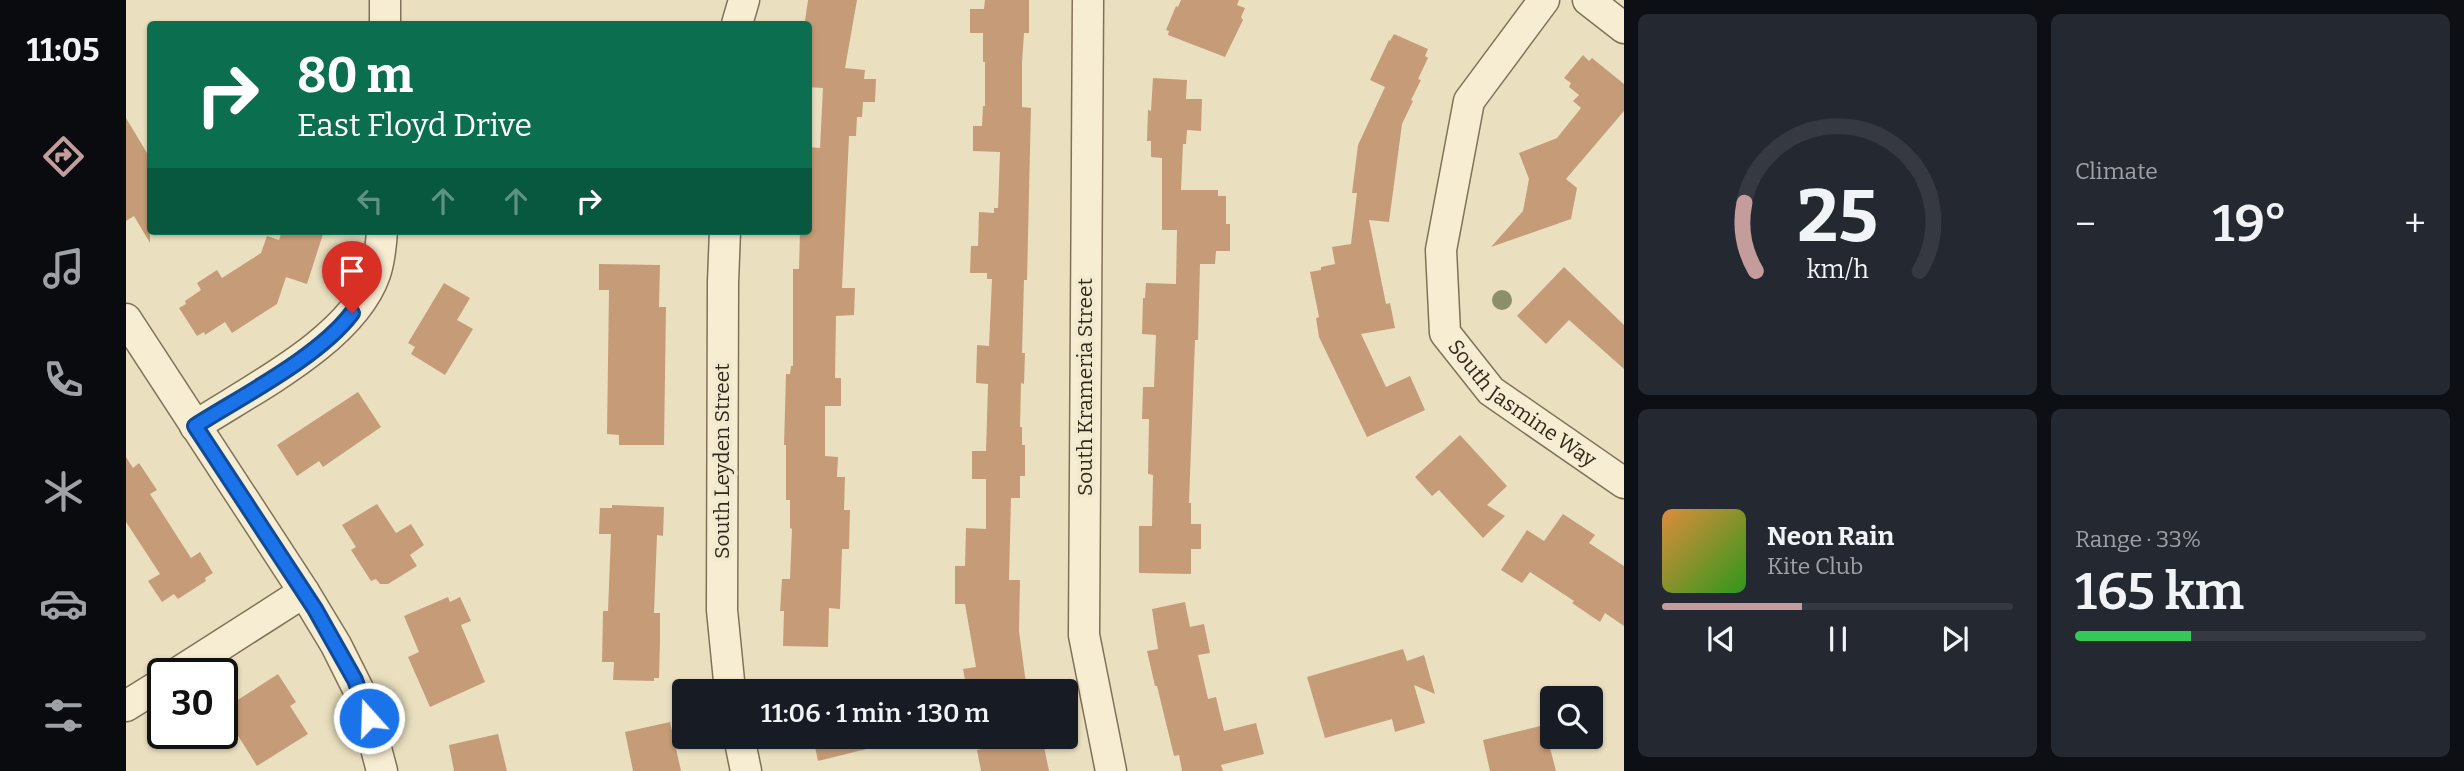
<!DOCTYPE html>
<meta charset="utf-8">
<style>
body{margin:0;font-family:Bitter,serif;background:#242831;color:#f1f3f6;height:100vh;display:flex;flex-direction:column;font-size:26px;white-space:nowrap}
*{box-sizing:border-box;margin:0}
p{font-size:23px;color:#9ea1a6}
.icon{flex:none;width:38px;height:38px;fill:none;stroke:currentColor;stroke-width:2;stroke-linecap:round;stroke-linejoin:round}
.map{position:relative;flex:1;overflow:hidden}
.side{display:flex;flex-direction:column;gap:14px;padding:14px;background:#0d0f14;width:840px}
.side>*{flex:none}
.guide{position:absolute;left:21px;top:21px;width:665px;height:214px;border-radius:7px;box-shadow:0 2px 5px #0004;background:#0b6e4f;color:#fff;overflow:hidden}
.tools{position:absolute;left:1414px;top:686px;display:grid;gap:14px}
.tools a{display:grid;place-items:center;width:63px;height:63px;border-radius:7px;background:#171b24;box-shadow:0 2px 5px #0004;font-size:35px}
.speed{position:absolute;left:21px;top:658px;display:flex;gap:14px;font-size:35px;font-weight:700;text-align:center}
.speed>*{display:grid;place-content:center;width:91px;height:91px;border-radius:50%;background:#171b24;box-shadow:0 2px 5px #0004;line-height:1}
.speed .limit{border:4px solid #111;border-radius:10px;background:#fff;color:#111}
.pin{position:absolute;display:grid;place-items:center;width:60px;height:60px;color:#fff;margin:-72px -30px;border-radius:50% 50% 50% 0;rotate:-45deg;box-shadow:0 0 7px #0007}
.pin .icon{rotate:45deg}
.me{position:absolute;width:77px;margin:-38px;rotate:340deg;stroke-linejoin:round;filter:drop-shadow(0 0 5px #0008)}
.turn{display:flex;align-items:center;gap:24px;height:147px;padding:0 35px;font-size:32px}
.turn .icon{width:91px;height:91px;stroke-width:2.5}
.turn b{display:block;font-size:49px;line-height:60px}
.lanes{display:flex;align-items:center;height:66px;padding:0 35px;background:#0003;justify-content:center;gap:35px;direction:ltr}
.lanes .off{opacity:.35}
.big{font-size:52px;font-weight:600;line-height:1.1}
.side .card{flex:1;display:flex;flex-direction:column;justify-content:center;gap:10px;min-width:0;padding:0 24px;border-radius:10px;background:#242831}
.side .dial{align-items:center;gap:0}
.dial svg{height:182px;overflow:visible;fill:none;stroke:#363941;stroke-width:7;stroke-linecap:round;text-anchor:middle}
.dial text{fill:#f1f3f6;stroke:none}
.song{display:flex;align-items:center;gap:21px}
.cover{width:84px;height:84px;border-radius:10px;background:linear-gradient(135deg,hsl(30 70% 55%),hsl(110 70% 35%))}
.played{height:7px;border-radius:4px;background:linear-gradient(90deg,#c49c9c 40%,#363941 40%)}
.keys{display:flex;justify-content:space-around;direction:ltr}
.heat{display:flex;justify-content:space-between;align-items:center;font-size:38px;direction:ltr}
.charge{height:10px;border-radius:5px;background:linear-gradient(90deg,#34c759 33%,#363941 0)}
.side .tiles{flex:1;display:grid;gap:14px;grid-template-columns:repeat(2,1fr)}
.trip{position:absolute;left:546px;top:679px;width:406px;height:70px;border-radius:7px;background:#171b24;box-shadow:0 2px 5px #0004;font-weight:600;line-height:70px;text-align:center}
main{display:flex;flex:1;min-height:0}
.tabs{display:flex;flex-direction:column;width:126px;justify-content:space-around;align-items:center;background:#090b0e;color:#9ea1a6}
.tabs .icon{width:49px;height:49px}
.tabs .current{color:#c49c9c}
.tabs b{font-size:32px;color:#f1f3f6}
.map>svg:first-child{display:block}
.building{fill:#c69c78}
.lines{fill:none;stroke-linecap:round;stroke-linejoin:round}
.street-casing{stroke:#827159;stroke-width:33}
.street{stroke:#f6edd2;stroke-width:30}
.tree{fill:#8d8f6a}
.route-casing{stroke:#114b97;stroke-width:18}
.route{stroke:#1a73e8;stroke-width:12}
.labels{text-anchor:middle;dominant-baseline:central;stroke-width:7;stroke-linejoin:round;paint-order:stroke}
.street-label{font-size:21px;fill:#32281d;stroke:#f2eacf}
</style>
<main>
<nav class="tabs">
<b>11:05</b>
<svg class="icon current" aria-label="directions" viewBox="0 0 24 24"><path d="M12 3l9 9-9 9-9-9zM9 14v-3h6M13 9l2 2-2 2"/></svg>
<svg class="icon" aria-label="music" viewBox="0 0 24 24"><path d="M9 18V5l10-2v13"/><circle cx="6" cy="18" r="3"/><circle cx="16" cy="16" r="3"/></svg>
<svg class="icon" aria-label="phone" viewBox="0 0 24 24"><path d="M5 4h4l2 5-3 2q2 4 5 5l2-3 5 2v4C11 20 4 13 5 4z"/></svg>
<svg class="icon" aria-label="climate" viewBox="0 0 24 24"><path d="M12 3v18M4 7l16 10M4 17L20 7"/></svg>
<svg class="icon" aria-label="car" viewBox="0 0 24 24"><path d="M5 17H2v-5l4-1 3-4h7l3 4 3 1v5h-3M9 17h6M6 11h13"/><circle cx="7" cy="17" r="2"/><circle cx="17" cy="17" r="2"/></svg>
<svg class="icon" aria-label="filters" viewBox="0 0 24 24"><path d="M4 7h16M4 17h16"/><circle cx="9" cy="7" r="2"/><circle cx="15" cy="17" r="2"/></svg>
</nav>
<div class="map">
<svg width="1498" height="771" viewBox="0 0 1498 771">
<rect width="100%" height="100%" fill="#eae0c0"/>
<g class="building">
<path d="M682 0H731L719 68 739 70 738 79H750L749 102H737L736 117H731L730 136H723L716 288H729L728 315 710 316 709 378H715V406H699V456L712 457 711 477H719L718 510H724L723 549H716L714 609 703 608 702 647 657 646 658 611H654L656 579H664L666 529 664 528V500H660V445H658L660 374H664L665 366H667V269H673L674 231H682V147L694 148 697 88 682 87V22L679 21Z"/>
<path d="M859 0H903V33H898L896 63V107L905 108 901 280H898L896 353H899L898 384 895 383 894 427H896V445H899V476H894V498H885L883 580H894L893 631 901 691H841L837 669 850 667 839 604H829V566H839L840 528 860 529V479H846V451H860L862 384 850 383 851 345 863 346 866 279H861V273H844L845 246H852L853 212 868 213V208H872L874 152 847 151V126H856L857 106H859V62H857V33H844V9H858Z"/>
<path d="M1055 0H1113L1111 5 1119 8 1115 17 1117 20 1099 57 1042 35 1043 31 1040 30 1050 6 1052 7Z"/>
<path d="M1268 34 1302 49 1299 56 1302 58 1292 79 1295 80 1285 100 1287 101 1276 124 1263 222 1243 220 1260 304 1264 303 1269 328 1235 334 1260 387 1284 376 1299 410 1241 437 1193 337 1190 318 1193 317 1184 272 1195 270V267L1209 264 1206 247 1225 244 1231 193H1226L1232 145 1259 87 1244 80 1263 40 1264 41Z"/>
<path d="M1457 55 1463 61 1466 58 1498 84V111L1440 179 1451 188 1445 219 1365 247 1397 211 1403 179 1393 153 1431 138 1455 108 1447 101 1453 95 1443 87 1445 83 1438 78Z"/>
<path d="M1027 78 1061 80 1060 99H1076L1075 131 1061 130 1060 144H1057L1055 190H1092V196H1100V224H1104V251H1090L1089 264H1074L1072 340H1069L1063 503H1065V524H1075V549H1065V574L1013 573V526H1026L1027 475 1022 474 1023 419H1016L1017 387H1028L1030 335 1016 334 1017 298H1019L1020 283 1050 284 1051 230H1036V158L1025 157V141H1021L1022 110 1025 111Z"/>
<path d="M0 118 24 158V243L8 216 0 221Z"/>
<path d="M156 231H198L181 284 160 277 151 304 106 333 99 322 79 335 78 332 71 336 53 308 60 304 59 301 75 290 71 283 91 270 96 278 135 253 141 236 153 240Z"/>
<path d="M473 264 534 265 533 307H540L538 445H493V435L481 434 483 290H473Z"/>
<path d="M1438 267 1498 325V369L1443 320 1420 344 1391 316Z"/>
<path d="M318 283 344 298 331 320 347 329 319 375 285 354 289 347 282 343Z"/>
<path d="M232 392 255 427 197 467 193 461 171 476 151 445Z"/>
<path d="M1334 435 1381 486 1361 505 1379 516 1357 538 1313 490 1306 496 1289 477Z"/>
<path d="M0 457 7 468 13 463 31 490 24 494 65 558 74 552 87 573 79 578 80 581 52 599 48 594 36 602 22 581 34 574 0 522Z"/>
<path d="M251 504 270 533 285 524 298 545 284 555 291 566 262 584H254L250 579 245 581 225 550 230 547 216 525Z"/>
<path d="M486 505 538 507 537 536 531 535 528 613H534V641L533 678H528V681L487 680 488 662H476L477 611H482L485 534H473L474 508H486Z"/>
<path d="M1437 514 1469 535 1463 543 1498 566V626L1479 613 1474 622 1446 603 1448 601 1404 572 1396 583 1375 570 1401 530 1418 541Z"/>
<path d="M322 597 324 602 334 597 345 621 335 625 359 682 304 707 282 657 293 652 278 616Z"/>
<path d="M1059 602 1064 627 1078 624 1084 653 1072 655 1082 699 1090 697 1098 731 1130 723 1138 754 1095 765 1097 771H1056L1053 755 1048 756 1031 686H1029L1021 651 1032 649 1026 609Z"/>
<path d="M1277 649 1281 661 1298 655 1309 694 1288 685 1299 723 1269 732 1266 719 1199 738 1181 677Z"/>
<path d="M152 674 170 702 164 706 182 734 131 766 96 710Z"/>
<path d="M544 722 555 771H507L499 732Z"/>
<path d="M1418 725 1430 771H1364L1357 740Z"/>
<path d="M372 734 381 771H328L323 745Z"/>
<path d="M687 737H756L757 745 692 761Z"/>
<path d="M916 737 923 771H855L851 750Z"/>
</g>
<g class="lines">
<g class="street-casing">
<g id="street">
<path d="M962 0 958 635 985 771"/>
<path id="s1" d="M1418 0 1343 101 1315 250 1319 333 1365 391 1498 483"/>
<path d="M1462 0 1498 28"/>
<path d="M259 24V0"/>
<path d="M611 24 618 0"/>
<path d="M599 231 597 282 596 610 604 691"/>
<path d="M0 319 178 592 210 645 237 699 256 771"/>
<path d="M69 426C126 389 226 340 249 274 254 260 255 245 256 231"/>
<path d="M50 674 178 592"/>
<path d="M0 706 37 683"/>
<path d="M613 737 620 771"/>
</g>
</g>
<use href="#street" class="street"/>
</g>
<circle class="tree" cx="1376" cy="300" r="10"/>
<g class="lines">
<g class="route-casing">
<path id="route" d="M226 313C193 357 116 396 69 426L189 609 229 680 243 718"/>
</g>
<use href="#route" class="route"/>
</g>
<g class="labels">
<g class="street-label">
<text transform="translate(959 387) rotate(-90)">South Krameria Street</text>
<text stroke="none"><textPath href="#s1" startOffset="466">South Jasmine Way</textPath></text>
<text transform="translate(596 461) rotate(-90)">South Leyden Street</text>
</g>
</g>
</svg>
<div class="tools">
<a><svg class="icon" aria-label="search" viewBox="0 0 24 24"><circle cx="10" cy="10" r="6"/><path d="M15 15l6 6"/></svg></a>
</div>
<div class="speed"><div class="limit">30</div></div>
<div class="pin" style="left:226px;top:313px;background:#d93025"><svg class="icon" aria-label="arrive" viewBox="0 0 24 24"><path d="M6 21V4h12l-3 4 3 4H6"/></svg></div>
<svg class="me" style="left:243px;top:718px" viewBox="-20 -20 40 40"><circle r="17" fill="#1a73e8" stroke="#fff" stroke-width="3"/><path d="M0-11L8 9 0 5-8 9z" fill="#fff"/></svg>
<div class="trip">11:06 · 1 min · 130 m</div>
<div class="guide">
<div class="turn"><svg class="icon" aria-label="right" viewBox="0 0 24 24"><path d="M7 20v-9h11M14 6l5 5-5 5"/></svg><div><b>80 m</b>East Floyd Drive</div></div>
<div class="lanes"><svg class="icon off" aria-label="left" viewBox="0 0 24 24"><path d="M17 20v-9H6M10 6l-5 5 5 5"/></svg><svg class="icon off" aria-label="ahead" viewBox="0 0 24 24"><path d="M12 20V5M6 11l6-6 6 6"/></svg><svg class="icon off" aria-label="ahead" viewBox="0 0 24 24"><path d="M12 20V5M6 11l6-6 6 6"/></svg><svg class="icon" aria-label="right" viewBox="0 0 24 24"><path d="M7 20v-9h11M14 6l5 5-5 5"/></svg></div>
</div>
</div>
<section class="side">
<div class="tiles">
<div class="card dial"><svg viewBox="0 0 100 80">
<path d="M14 69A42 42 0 1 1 86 69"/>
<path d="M14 69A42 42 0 0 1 9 39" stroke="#c49c9c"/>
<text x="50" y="56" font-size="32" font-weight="700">25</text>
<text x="50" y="72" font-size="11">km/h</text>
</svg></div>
<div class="card"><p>Climate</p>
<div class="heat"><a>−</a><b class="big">19°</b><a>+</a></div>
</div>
<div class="card">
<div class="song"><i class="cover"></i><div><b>Neon Rain</b><p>Kite Club</p></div></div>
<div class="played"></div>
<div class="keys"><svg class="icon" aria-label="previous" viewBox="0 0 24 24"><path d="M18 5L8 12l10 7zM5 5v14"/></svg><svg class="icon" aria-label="pause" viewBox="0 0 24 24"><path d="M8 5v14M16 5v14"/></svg><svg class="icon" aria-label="next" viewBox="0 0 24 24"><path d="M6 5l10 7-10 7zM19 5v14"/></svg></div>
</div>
<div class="card"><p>Range · 33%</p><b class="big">165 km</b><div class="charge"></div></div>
</div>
</section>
</main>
